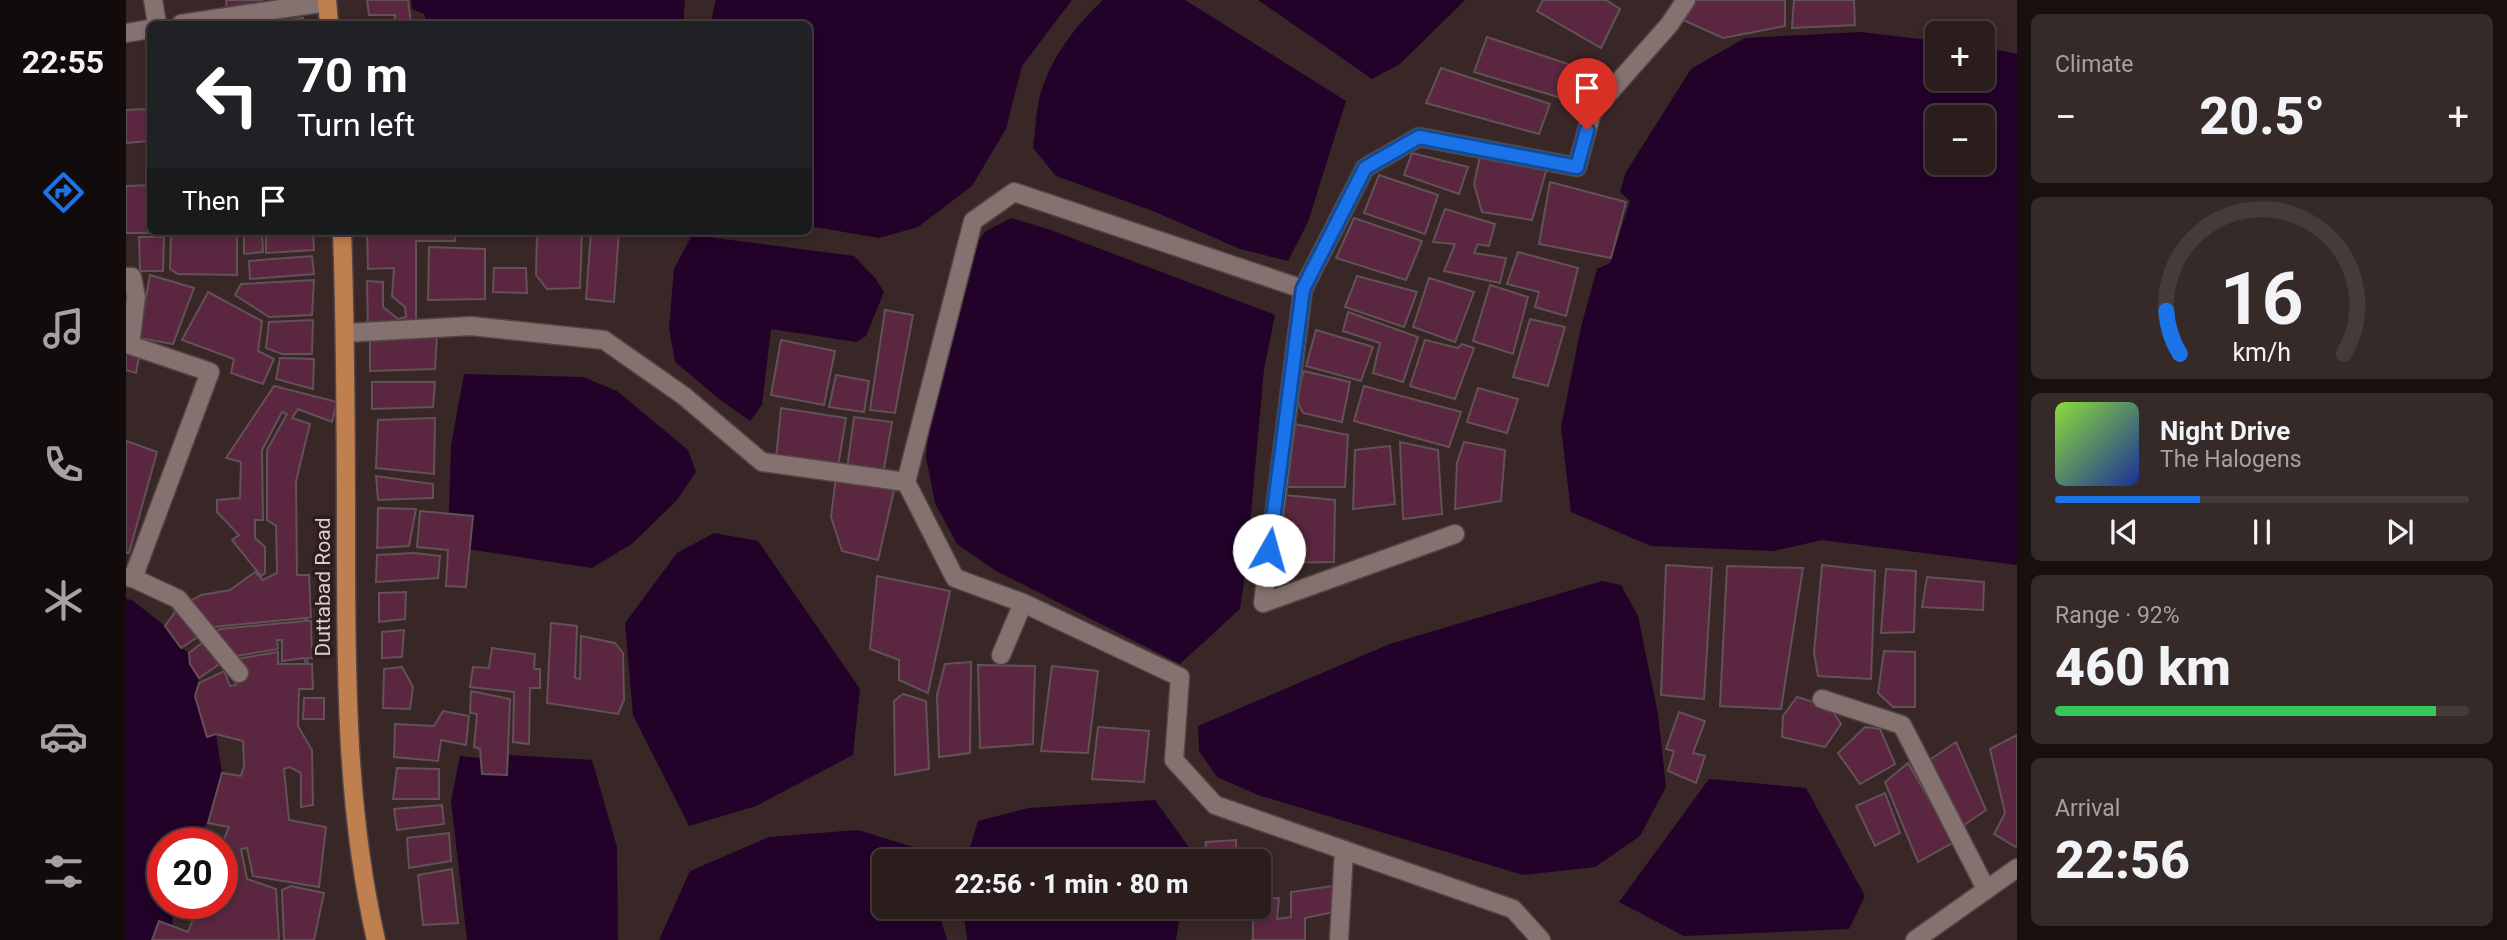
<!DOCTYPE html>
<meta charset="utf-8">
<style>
body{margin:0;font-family:Roboto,sans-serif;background:#362a29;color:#f1f3f6;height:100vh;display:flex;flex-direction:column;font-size:26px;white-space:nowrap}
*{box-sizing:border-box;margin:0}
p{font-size:23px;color:#a5a2a3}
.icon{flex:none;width:38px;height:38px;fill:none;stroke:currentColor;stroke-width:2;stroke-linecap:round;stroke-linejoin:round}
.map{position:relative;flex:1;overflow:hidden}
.panel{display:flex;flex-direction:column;gap:14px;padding:14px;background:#17100f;width:490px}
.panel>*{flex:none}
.guide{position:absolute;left:21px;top:21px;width:665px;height:214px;border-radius:10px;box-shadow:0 4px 10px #0003,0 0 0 2px #463b3b;background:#202124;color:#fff;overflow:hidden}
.fabs{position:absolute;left:1799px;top:21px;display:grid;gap:14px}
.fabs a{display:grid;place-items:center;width:70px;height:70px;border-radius:10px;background:#2a1d1c;box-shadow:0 4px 10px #0003,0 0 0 2px #463b3b;font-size:35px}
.speed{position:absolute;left:21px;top:828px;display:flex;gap:14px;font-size:35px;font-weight:700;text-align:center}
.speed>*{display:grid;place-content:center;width:91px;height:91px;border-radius:50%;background:#2a1d1c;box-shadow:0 4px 10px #0003,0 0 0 2px #463b3b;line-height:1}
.speed .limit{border:10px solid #d22;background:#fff;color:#111}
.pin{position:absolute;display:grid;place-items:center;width:60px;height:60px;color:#fff;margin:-72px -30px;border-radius:50% 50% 50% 0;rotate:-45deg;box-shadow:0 0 7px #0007}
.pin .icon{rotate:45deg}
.me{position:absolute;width:77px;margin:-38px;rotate:7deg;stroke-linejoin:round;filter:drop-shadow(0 0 5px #0008)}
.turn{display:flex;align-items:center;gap:24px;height:147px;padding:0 35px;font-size:32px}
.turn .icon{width:91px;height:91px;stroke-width:2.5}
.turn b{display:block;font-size:49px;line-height:60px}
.then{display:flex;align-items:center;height:66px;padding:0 35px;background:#0003;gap:14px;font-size:26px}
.big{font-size:52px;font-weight:800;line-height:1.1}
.panel .widget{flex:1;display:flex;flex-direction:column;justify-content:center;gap:10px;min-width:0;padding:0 24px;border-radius:10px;background:#362a29}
.panel .dial{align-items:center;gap:0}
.dial svg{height:182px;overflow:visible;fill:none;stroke:#463b3b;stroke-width:7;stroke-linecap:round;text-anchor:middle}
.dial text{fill:#f1f3f6;stroke:none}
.song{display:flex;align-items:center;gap:21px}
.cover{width:84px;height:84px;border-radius:10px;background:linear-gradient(135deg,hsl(90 70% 55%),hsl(230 70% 35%))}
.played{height:7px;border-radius:4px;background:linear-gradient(90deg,#1a73e8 35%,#463b3b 35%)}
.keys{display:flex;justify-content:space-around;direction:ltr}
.heat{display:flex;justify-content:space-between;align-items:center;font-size:38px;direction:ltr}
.charge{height:10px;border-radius:5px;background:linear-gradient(90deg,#34c759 92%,#463b3b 0)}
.trip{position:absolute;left:746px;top:849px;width:399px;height:70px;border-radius:10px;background:#2a1d1c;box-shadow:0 4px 10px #0003,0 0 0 2px #463b3b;font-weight:800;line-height:70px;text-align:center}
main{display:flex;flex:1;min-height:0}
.menu{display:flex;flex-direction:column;width:126px;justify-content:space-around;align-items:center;background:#110c0b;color:#a5a2a3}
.menu .icon{width:49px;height:49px}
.menu .on{color:#1a73e8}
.menu b{font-size:32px;color:#f1f3f6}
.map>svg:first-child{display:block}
.water{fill:#220229;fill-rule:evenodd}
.building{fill:#5b2740;stroke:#625157;stroke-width:2}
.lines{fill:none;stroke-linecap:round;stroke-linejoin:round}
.minor-casing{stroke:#534544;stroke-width:21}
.major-casing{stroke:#534544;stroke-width:21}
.minor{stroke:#85716f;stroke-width:18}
.major{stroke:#bf7f4f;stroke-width:18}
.route-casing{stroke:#114b97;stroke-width:18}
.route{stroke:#1a73e8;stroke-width:12}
.labels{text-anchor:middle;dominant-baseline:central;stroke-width:7;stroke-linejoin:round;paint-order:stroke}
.street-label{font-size:21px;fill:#dacfce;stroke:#2d1d1c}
</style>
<main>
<nav class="menu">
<b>22:55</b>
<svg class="icon on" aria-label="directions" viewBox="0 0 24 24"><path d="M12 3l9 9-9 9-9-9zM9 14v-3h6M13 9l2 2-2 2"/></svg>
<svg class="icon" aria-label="music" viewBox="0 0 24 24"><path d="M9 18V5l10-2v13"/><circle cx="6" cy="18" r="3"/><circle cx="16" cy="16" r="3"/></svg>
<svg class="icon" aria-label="phone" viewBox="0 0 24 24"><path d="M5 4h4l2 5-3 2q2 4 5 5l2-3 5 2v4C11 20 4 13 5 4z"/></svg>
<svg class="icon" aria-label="climate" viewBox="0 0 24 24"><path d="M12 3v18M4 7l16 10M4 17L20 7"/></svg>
<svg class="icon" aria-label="car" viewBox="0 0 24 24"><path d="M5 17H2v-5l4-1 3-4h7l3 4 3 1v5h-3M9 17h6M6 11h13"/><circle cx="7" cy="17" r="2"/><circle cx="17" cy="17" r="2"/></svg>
<svg class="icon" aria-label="filters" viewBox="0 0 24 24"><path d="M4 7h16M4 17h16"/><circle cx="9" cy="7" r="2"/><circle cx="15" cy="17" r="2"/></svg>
</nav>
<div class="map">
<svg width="1891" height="940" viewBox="0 0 1891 940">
<rect width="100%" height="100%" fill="#382726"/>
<g class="water">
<path d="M285 0H559L557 24H302L298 14 286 9Z"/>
<path d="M590 0H946L896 66 880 129 846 186 792 227 753 238 683 226 682 24H584Z"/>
<path d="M977 0H1059L1220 101 1182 222 1162 261 1114 249 1027 211 930 176 907 148C909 132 910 115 913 99 923 60 948 27 977 0Z"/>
<path d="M1132 0H1339L1274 64 1246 79Z"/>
<path d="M1734 32 1811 41V79H1857V47L1891 54V565L1696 540 1647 551 1525 546 1445 512 1435 427 1455 327 1471 269 1484 263 1504 201 1494 192 1500 172 1565 69 1619 38ZM1811 117H1857V163H1811Z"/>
<path d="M885 218 922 229 1149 315 1138 369 1120 569 1114 609 1054 664 870 571 831 544 809 503 800 457 807 383 839 258 860 231Z"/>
<path d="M566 235 728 256 749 278 758 292 740 336 730 342 645 329 636 405 624 421 593 399 549 362 543 328 548 269Z"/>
<path d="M338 374 457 377 491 391 562 450 570 472 551 500 507 543 466 568 322 546 325 446Z"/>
<path d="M588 533 632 541 734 689 727 755 630 806 563 826 507 715 499 623 551 553Z"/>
<path d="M1476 581 1495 585 1512 616 1532 714 1540 787 1514 836 1469 867 1397 875 1132 795 1091 777 1073 751 1072 726 1264 644Z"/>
<path d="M0 599 6 600 39 626 55 648 63 653 64 664 73 678 69 696 90 734 96 773 82 823 62 843 37 844V903H48L46 926 33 922 26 940H0Z"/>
<path d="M383 755 466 760 491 847 492 940H341L325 801 334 756 354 758 356 774 381 775Z"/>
<path d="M1583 779 1680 788 1739 896 1723 929 1558 936 1493 902Z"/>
<path d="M1029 800 1062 846 1060 861H840L852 821 903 808Z"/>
<path d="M732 830 794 849 798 861H758V906L811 907 821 940H533L564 871 643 837Z"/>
<path d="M837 907V906L1055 907 1050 940H841Z"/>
</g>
<g class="building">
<path d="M100 0H136L137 8 101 13Z"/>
<path d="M241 0H282L285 24H269V15H243Z"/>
<path d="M1417 0H1480L1494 9 1475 48 1411 11Z"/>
<path d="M1569 0H1659V26L1597 38 1555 19Z"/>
<path d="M1668 0H1728L1729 25 1666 28Z"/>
<path d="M177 18V24H136Z"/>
<path d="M1361 37 1451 67 1439 99 1348 72Z"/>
<path d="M1315 68 1424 104 1413 134 1300 103Z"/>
<path d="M20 109 22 141 0 143V110Z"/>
<path d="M1286 153 1342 167 1333 194 1278 175Z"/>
<path d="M1354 156 1421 168 1406 220 1356 212 1348 184Z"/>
<path d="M1253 175 1312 195 1299 234 1238 213Z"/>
<path d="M1424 182 1500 202 1485 258 1413 244Z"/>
<path d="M24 185V231H35V233H0V186Z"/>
<path d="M1319 209 1369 224 1363 246 1352 244 1348 253 1380 258 1374 283 1318 271 1329 244 1307 242Z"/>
<path d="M1228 218 1296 241 1280 280 1210 258Z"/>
<path d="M111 231V275L52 274 44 269 45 233Z"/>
<path d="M118 231H136L137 252 118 254Z"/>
<path d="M140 231H187L188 250 140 253Z"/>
<path d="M241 231H330L329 241H290V327L242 328 241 281 257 282V307L272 319 280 317 279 307 266 296 268 268 242 269Z"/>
<path d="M411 231H456L454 288 421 289 410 275Z"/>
<path d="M465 231H493L488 302 460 299Z"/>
<path d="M13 237H38L37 271H14Z"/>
<path d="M303 247 359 249V299L302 300Z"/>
<path d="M1392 252 1452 268 1440 316 1409 307 1413 292 1381 284Z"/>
<path d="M186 256 188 274 124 279 123 261Z"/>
<path d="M368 268H400L401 293 367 292Z"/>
<path d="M24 275 68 288 47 344 13 338Z"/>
<path d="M1231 276 1291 292 1278 327 1219 307Z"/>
<path d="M1303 278 1348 292 1329 342 1287 327Z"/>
<path d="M188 280 186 315 143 317 109 295 115 284Z"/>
<path d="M1364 285 1402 297 1387 354 1347 341Z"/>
<path d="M82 292 136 321 132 351 148 359 137 384 105 373 108 359 56 340Z"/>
<path d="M759 310 787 315 769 413 744 410Z"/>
<path d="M1222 312 1292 337 1277 382 1247 373 1254 343 1217 331Z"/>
<path d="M1404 319 1439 327 1422 386 1387 377Z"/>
<path d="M187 320 186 354H156L140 348 143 322Z"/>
<path d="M1190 330 1247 347 1235 381 1180 366Z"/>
<path d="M311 335 309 369 244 371V338Z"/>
<path d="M655 340 709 351 698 405 645 395Z"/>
<path d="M1299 340 1332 348 1336 344 1348 348 1329 399 1284 386Z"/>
<path d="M0 348 14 352 10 373 0 370Z"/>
<path d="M154 358 188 359 187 389 150 379Z"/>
<path d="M1178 371 1224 382 1216 422 1177 413 1170 399Z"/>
<path d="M710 375 743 381 738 412 703 407Z"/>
<path d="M246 382H309L307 407 246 409Z"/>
<path d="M148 386 211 402 206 422 172 409 166 418 184 424 170 481 171 575H183L185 617 181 618V621H185L186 658H181L182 664H186L187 689H173L172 726 186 750 187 805 175 807V773L164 767 158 769 163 820 200 827 193 887 127 876 121 848 115 849 121 879 150 889 153 940H26L33 921 62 932 73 903H96V844L103 827 82 823 96 773 115 776 118 766 117 741 90 734 81 737 69 696 73 683 98 671 104 686 110 685 104 660 152 652V664H180L178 658 156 661V640H151L152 649 104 657 73 678 64 664 63 653 94 629 179 621V618L87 627 55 648 39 626 52 608 75 595 104 590 129 572 137 580 151 573 150 526 141 520V450L161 414 156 412 136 450 137 520H129V538L139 547V573L135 576 106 540 113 535 91 512V500L114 498 115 462 100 458Z"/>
<path d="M1238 386 1335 412 1323 447 1228 421Z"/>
<path d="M1352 388 1392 399 1381 433 1341 422Z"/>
<path d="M655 408 720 418 712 467 650 459Z"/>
<path d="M728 417 766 422 757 475 721 469Z"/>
<path d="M309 418 308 474 250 468 252 420Z"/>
<path d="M1169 424 1222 435 1219 487H1159Z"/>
<path d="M0 441 31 452 3 553H0Z"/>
<path d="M1274 442 1312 450 1316 514 1277 519Z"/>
<path d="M1338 442 1379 450 1375 501 1329 509 1331 463Z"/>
<path d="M1264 446 1269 504 1227 509 1229 450Z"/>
<path d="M250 476 307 484V498L252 500Z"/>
<path d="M710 477 769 486 752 560 716 551 705 517Z"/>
<path d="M1158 495 1209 500 1208 562 1146 563Z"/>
<path d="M252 508 290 509 283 546 251 548Z"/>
<path d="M294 511 347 516 340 587 320 586 322 550 291 547Z"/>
<path d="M288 553 314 556 312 578 250 582 251 555Z"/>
<path d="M1540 565 1586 568 1578 699 1535 695Z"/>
<path d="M1696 565 1749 571 1745 679 1692 676 1688 653Z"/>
<path d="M1601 566 1677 568 1655 709 1594 706Z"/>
<path d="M1760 569 1790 571 1788 632 1755 633Z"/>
<path d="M751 576 824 591 802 693 773 680V660L744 649Z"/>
<path d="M1801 577 1858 582 1857 610 1796 607Z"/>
<path d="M280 592 279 619 253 622V593Z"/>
<path d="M425 623 451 626 449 678 454 679 455 636 489 643 497 653 498 700 492 714 421 703Z"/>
<path d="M278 630 276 657 256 658V632Z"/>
<path d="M366 648 409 654 408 669H414V688H404L403 744 387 742 388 692 344 687 347 667 363 668Z"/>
<path d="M1758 651 1789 652V707H1767L1752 693Z"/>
<path d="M845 662 844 753 813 757 811 695 819 664Z"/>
<path d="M852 665 909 666 907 744 854 748Z"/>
<path d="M926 666 972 671 962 753 915 751Z"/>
<path d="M276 667 287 687 284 709 257 708 258 669Z"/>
<path d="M345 691 384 699 381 775 356 774 354 749 348 747 351 714 344 713Z"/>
<path d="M777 694 800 701 803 769 769 775 768 701Z"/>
<path d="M1671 697 1704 707 1715 724 1699 747 1656 737 1657 716Z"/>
<path d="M178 698H198V719H177Z"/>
<path d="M317 711 343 716 340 745 315 740 312 761 268 757 269 724 308 726Z"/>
<path d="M1553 712 1579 721 1567 753 1579 756 1570 783 1542 771 1548 751 1540 749Z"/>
<path d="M972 727 1023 731 1018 782 966 779Z"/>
<path d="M1739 727 1754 729 1769 764 1734 784 1712 753Z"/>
<path d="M1891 735V845L1890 847 1868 834 1879 813 1864 749Z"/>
<path d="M1830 742 1860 810 1835 827 1802 761Z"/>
<path d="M1782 763 1828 842 1792 862 1759 782Z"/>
<path d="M271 768 313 769V799H267Z"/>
<path d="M1759 793 1774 833 1749 846 1730 806Z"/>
<path d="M316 805 318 824 271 830 268 809Z"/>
<path d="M323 833 325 861 283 868 281 838Z"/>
<path d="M1110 840V861H1079L1080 842Z"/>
<path d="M326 869 332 923 297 925 292 875Z"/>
<path d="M165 886 198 893 188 940H158L156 890Z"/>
<path d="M1207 886 1208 912 1179 918V940H1125H1127V915L1134 913V899L1153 898 1151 919 1165 917V892Z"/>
</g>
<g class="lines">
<g class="minor-casing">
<g id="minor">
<path d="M27 0 31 24"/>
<path d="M55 24 201 2"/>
<path d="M0 33 24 29"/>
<path d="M0 277H6L10 297 4 345 84 372 7 578"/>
<path d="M1177 289 1137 603 1329 534"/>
<path d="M219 333 345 326 478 340 558 396 636 462 780 482"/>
<path d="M0 577 7 578 52 599 113 673"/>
<path d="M875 655 897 603"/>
<path d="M1696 699 1776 725 1860 889"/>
<path d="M1213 940 1218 850"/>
<path d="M1415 940 1387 909 1089 805 1048 760 1054 677 897 603 829 578 780 482 847 221 888 192 1177 289 1239 168 1293 137 1451 167 1466 112 1543 25 1560 0"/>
<path d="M1789 940 1891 868"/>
</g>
</g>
<g class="major-casing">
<g id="major">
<path d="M201 0 203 24"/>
<path d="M216 231C220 339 220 447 220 555 220 684 221 814 250 940"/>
</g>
</g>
<use href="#minor" class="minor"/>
<use href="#major" class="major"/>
</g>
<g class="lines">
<g class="route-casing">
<path id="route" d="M1143 550 1177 289 1239 168 1293 137 1451 167 1461 130"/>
</g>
<use href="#route" class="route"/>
</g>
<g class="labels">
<g class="street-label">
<text transform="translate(197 587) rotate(-90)">Duttabad Road</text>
</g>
</g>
</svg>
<div class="fabs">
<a>+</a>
<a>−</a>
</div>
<div class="speed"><div class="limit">20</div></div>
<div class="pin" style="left:1461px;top:130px;background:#d93025"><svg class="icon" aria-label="arrive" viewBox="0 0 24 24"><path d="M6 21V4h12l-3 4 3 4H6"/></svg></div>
<svg class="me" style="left:1143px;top:550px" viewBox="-20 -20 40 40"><circle r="19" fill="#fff"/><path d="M0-13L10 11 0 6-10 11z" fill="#1a73e8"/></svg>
<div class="trip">22:56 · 1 min · 80 m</div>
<div class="guide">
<div class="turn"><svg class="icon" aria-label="left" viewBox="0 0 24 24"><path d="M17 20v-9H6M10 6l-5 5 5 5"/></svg><div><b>70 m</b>Turn left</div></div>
<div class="then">Then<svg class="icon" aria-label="arrive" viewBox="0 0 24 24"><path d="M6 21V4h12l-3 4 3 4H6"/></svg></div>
</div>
</div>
<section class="panel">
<div class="widget"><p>Climate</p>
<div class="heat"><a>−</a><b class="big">20.5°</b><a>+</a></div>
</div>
<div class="widget dial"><svg viewBox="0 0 100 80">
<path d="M14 69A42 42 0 1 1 86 69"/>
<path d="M14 69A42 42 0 0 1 8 50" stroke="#1a73e8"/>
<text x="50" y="56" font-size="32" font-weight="700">16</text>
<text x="50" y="72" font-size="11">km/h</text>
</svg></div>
<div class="widget">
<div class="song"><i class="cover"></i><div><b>Night Drive</b><p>The Halogens</p></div></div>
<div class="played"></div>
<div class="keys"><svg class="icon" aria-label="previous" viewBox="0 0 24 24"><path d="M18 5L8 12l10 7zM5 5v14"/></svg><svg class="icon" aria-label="pause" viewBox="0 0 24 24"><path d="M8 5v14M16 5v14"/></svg><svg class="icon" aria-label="next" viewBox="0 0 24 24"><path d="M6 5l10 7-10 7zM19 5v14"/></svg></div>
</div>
<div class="widget"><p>Range · 92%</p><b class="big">460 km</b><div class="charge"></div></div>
<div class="widget"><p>Arrival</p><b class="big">22:56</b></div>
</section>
</main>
